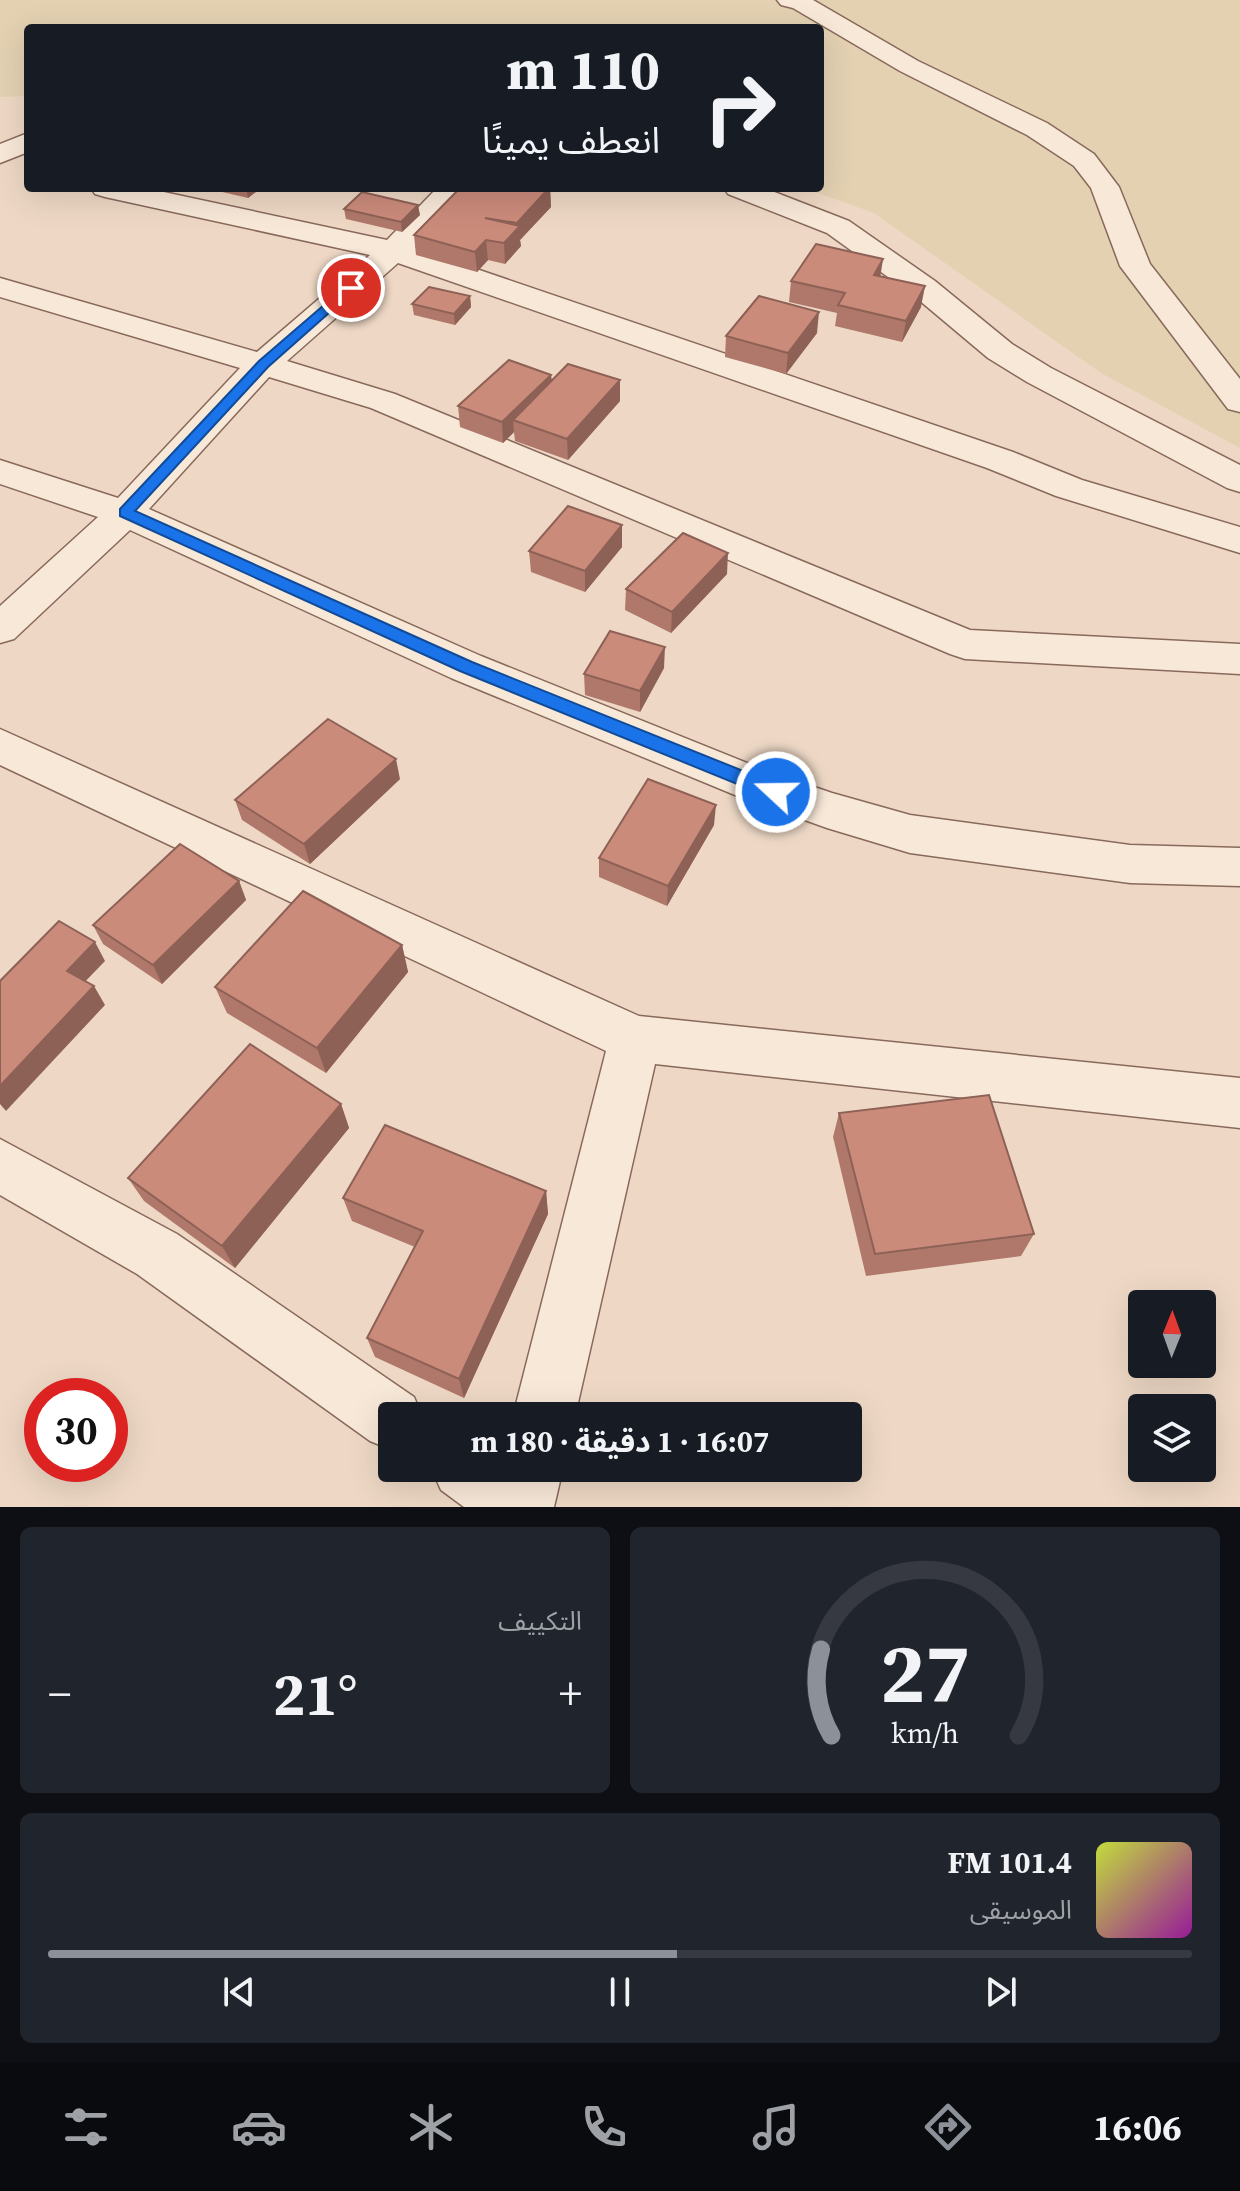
<!DOCTYPE html>
<html lang="ar">
<meta charset="utf-8">
<style>
body{margin:0;font-family:"Source Serif 4","Noto Sans Arabic",serif;background:#20242c;color:#f1f3f6;direction:rtl;height:100vh;display:flex;flex-direction:column;font-size:30px;white-space:nowrap}
*{box-sizing:border-box;margin:0}
p{font-size:26px;color:#9ea1a6}
.icon{flex:none;width:44px;height:44px;fill:none;stroke:currentColor;stroke-width:2;stroke-linecap:round;stroke-linejoin:round}
.map{position:relative;height:1507px;overflow:hidden;direction:ltr}
.sheet{display:flex;flex-direction:column;gap:20px;padding:20px;background:#0d0f14;flex:1}
.sheet>*{flex:none}
.banner{position:absolute;left:24px;top:24px;width:800px;height:168px;border-radius:8px;box-shadow:0 8px 32px #0002;direction:rtl;background:#171b24;color:#f1f3f6;overflow:hidden}
.needle{width:52px;rotate:1deg}
.tools{position:absolute;left:1128px;top:1290px;display:grid;gap:16px}
.tools a{display:grid;place-items:center;width:88px;height:88px;border-radius:8px;background:#171b24;box-shadow:0 8px 32px #0002;font-size:40px}
.speed{position:absolute;left:24px;top:1378px;display:flex;gap:16px;font-size:40px;font-weight:700;text-align:center}
.speed>*{display:grid;place-content:center;width:104px;height:104px;border-radius:50%;background:#171b24;box-shadow:0 8px 32px #0002;line-height:1}
.speed .limit{border:12px solid #d22;background:#fff;color:#111}
.pin{position:absolute;display:grid;place-items:center;width:68px;height:68px;color:#fff;margin:-34px;border:4px solid #fff;border-radius:50%;box-shadow:0 2px 8px #0007}
.me{position:absolute;width:88px;margin:-44px;rotate:291deg;stroke-linejoin:round;filter:drop-shadow(0 0 6px #0008)}
.turn{display:flex;align-items:center;gap:28px;height:168px;padding:0 32px;font-size:36px}
.turn .icon{width:104px;height:104px;stroke-width:2.5}
.turn b{display:block;font-size:56px;line-height:68px}
.big{font-size:60px;font-weight:700;line-height:1.1}
.sheet .widget{flex:1;display:flex;flex-direction:column;justify-content:center;gap:12px;min-width:0;padding:0 28px;border-radius:12px;background:#20242c}
.sheet .dial{align-items:center;gap:0}
.dial svg{height:208px;overflow:visible;fill:none;stroke:#363941;stroke-width:7;stroke-linecap:round;text-anchor:middle}
.dial text{fill:#f1f3f6;stroke:none}
.song{display:flex;align-items:center;gap:24px}
.cover{width:96px;height:96px;border-radius:12px;background:linear-gradient(135deg,hsl(70 70% 55%),hsl(300 70% 35%))}
.played{height:8px;border-radius:4px;background:linear-gradient(90deg,#8c9099 55%,#363941 55%)}
.keys{display:flex;justify-content:space-around;direction:ltr}
.heat{display:flex;justify-content:space-between;align-items:center;font-size:44px;direction:ltr}
.sheet .tiles{flex:1;display:grid;gap:20px;grid-template-columns:1fr 1fr}
.widget:last-child{grid-column:span 2}
.trip{position:absolute;left:378px;top:1402px;width:484px;height:80px;border-radius:8px;background:#171b24;box-shadow:0 8px 32px #0002;font-weight:700;line-height:80px;text-align:center;direction:rtl}
.dock{display:flex;height:128px;justify-content:space-around;align-items:center;background:#090b0e;color:#9ea1a6}
.dock .icon{width:56px;height:56px}
.dock .current{color:#8c9099}
.dock b{font-size:36px;color:#f1f3f6}
.map>svg:first-child{display:block}
.farmland{fill:#e3d1b2}
.lines{fill:none;stroke-linecap:round;stroke-linejoin:round}
.street-casing{stroke:#88695b;stroke-width:3}
.street{fill:#f8e8d8;fill-rule:evenodd}
.wall{fill:#af786a}
.shaded-wall{fill:#8e6156}
.building{fill:#cb8b7b;stroke:#8e6156;stroke-width:2}
.route{fill:#1a73e8;stroke:#114b97;stroke-width:2}
</style>
<div class="map">
<svg width="1240" height="1507" viewBox="0 0 1240 1507">
<rect width="100%" height="100%" fill="#eed8c5"/>
<path class="farmland" d="M0 0H1240V448L1101 373 874 213 804 188H820V28H28V96L0 97Z"/>
<g class="lines">
<g class="street-casing">
<g id="street">
<path d="M777 0H813L918 61 1047 123 1094 154 1119 187 1150 264 1240 379V412L1228 409 1120 266 1091 188 1074 166 1027 135 900 71 793 8 781 5Z"/>
<path d="M28 133V152L0 163V144Z"/>
<path d="M91 188H145L387 240 437 188H467L415 248 1013 452 1082 480 1240 527V553L1056 496 987 468 398 263 287 361 395 394 970 630 1240 644V674L965 659 950 654 371 408 269 377 149 509 481 656 767 771 832 793 910 815 1130 845 1240 848V886L1130 883 910 853 827 828 735 795 451 678 130 530 14 639 0 643V606L98 517 0 484V460L118 498 240 368 0 297V278L257 352 370 255 105 197 95 194Z"/>
<path d="M724 188H764L849 221 935 281 1012 344 1051 368 1240 465V492L1227 488 1027 382 988 358 913 295 827 233 728 194Z"/>
<path d="M0 729 639 1016 1240 1078V1128L655 1064 575 1416H513L606 1051 0 765Z"/>
<path d="M0 1139 177 1234 414 1397 422 1416H392V1450L370 1441 137 1274 0 1195Z"/>
<path d="M431 1468H563L554 1507H464L441 1490Z"/>
</g>
</g>
<use href="#street" class="street"/>
</g>
<g class="wall">
<path d="M205 188H261L248 198Z"/>
<path d="M460 188H550L551 207 520 240 521 246 505 264 488 260 477 272 416 255 414 235Z"/>
<path d="M344 209 420 215 402 232 346 219Z"/>
<path d="M880 277 921 307 902 342 835 326 837 313 789 302 791 281Z"/>
<path d="M470 296 471 307 455 325 414 315 412 304Z"/>
<path d="M817 333 786 374 725 357 726 336Z"/>
<path d="M551 375 552 380 620 401 568 460 515 441 514 432 503 443 460 427 458 406Z"/>
<path d="M622 525V547L585 592 531 572 529 551Z"/>
<path d="M727 574 671 633 625 610 626 589Z"/>
<path d="M664 668 640 712 585 695 584 674Z"/>
<path d="M400 779 310 864 242 820 235 800Z"/>
<path d="M714 825 667 906 599 877V858Z"/>
<path d="M239 881 246 900 162 984 103 944 93 925Z"/>
<path d="M402 945 408 972 326 1073 227 1013 215 987Z"/>
<path d="M341 1104 349 1128 235 1268 144 1201 128 1178Z"/>
<path d="M839 1113 1034 1234 1021 1256 866 1276 833 1137Z"/>
<path d="M546 1191 548 1214 464 1398 375 1357 367 1338 415 1247 352 1221 343 1198Z"/>
</g>
<g class="shaded-wall">
<path d="M246 188H261L248 198Z"/>
<path d="M549 188H550L551 207 520 240 521 246 505 264 504 243 517 229V223Z"/>
<path d="M418 205 420 215 402 232 401 222Z"/>
<path d="M486 240 488 260 477 272 475 252Z"/>
<path d="M883 259 880 279 874 275Z"/>
<path d="M925 286 921 307 902 342 906 321Z"/>
<path d="M470 296 471 307 455 325 454 314Z"/>
<path d="M819 312 817 333 786 374 788 353Z"/>
<path d="M551 375 552 396 513 420 514 432 503 443 502 422Z"/>
<path d="M620 380V401L568 460 567 439Z"/>
<path d="M622 525V547L585 592V571Z"/>
<path d="M728 553 727 574 671 633 672 612Z"/>
<path d="M665 647 664 668 640 712V691Z"/>
<path d="M396 759 400 779 310 864 304 844Z"/>
<path d="M716 805 714 825 667 906 668 886Z"/>
<path d="M239 881 246 900 162 984 153 965Z"/>
<path d="M95 942 105 961 78 989 67 971Z"/>
<path d="M402 945 408 972 326 1073 317 1048Z"/>
<path d="M94 986 105 1005 6 1111 0 1104V1086Z"/>
<path d="M341 1104 349 1128 235 1268 222 1246Z"/>
<path d="M546 1191 548 1214 464 1398 459 1379Z"/>
</g>
<g class="building">
<path d="M460 188H549L517 223 485 218 520 226 504 243 486 240 475 252 414 235Z"/>
<path d="M362 192 418 205 401 222 344 209Z"/>
<path d="M816 244 883 259 874 275 925 286 906 321 838 305 845 293 791 281Z"/>
<path d="M429 287 470 296 454 314 412 304Z"/>
<path d="M759 296 819 312 788 353 726 336Z"/>
<path d="M509 360 551 375 502 422 458 406Z"/>
<path d="M568 364 620 380 567 439 513 420Z"/>
<path d="M568 506 622 525 585 571 529 551Z"/>
<path d="M683 533 728 553 672 612 626 589Z"/>
<path d="M610 631 665 647 640 691 584 674Z"/>
<path d="M328 719 396 759 304 844 235 800Z"/>
<path d="M648 779 716 805 668 886 599 858Z"/>
<path d="M180 844 239 881 153 965 93 925Z"/>
<path d="M303 891 402 945 317 1048 215 987Z"/>
<path d="M59 921 95 942 67 971 94 986 0 1086V981Z"/>
<path d="M250 1044 341 1104 222 1246 128 1178Z"/>
<path d="M989 1095 1034 1234 875 1254 839 1113Z"/>
<path d="M385 1125 546 1191 459 1379 367 1338 423 1231 343 1198Z"/>
</g>
<path class="route" d="M346 286 357 288 268 367 135 511 472 662 783 787 785 792 783 797H769L460 671 120 516V509L259 361Z"/>
</svg>
<div class="tools">
<a><svg class="needle" viewBox="-14 -14 28 28"><path d="M0-13l5 13h-10z" fill="#e53935"/><path d="M0 13l5-13h-10z" fill="#9ea1a6"/></svg></a>
<a><svg class="icon" aria-label="layers" viewBox="0 0 24 24"><path d="M12 4l9 5-9 5-9-5zM3 14l9 5 9-5"/></svg></a>
</div>
<div class="speed"><div class="limit">30</div></div>
<div class="pin" style="left:351px;top:288px;background:#d93025"><svg class="icon" aria-label="arrive" viewBox="0 0 24 24"><path d="M6 21V4h12l-3 4 3 4H6"/></svg></div>
<svg class="me" style="left:776px;top:792px" viewBox="-20 -20 40 40"><circle r="17" fill="#1a73e8" stroke="#fff" stroke-width="3"/><path d="M0-11L8 9 0 5-8 9z" fill="#fff"/></svg>
<div class="trip">16:07 · 1 دقيقة · 180 m</div>
<div class="banner">
<div class="turn"><svg class="icon" aria-label="right" viewBox="0 0 24 24"><path d="M7 20v-9h11M14 6l5 5-5 5"/></svg><div><b>110 m</b>انعطف يمينًا</div></div>
</div>
</div>
<section class="sheet">
<div class="tiles">
<div class="widget dial"><svg viewBox="0 0 100 80">
<path d="M14 69A42 42 0 1 1 86 69"/>
<path d="M14 69A42 42 0 0 1 10 36" stroke="#8c9099"/>
<text x="50" y="56" font-size="32" font-weight="700">27</text>
<text x="50" y="72" font-size="11">km/h</text>
</svg></div>
<div class="widget"><p>التكييف</p>
<div class="heat"><a>−</a><b class="big">21°</b><a>+</a></div>
</div>
<div class="widget">
<div class="song"><i class="cover"></i><div><b>101.4 FM</b><p>الموسيقى</p></div></div>
<div class="played"></div>
<div class="keys"><svg class="icon" aria-label="previous" viewBox="0 0 24 24"><path d="M18 5L8 12l10 7zM5 5v14"/></svg><svg class="icon" aria-label="pause" viewBox="0 0 24 24"><path d="M8 5v14M16 5v14"/></svg><svg class="icon" aria-label="next" viewBox="0 0 24 24"><path d="M6 5l10 7-10 7zM19 5v14"/></svg></div>
</div>
</div>
</section>
<nav class="dock">
<b>16:06</b>
<svg class="icon current" aria-label="directions" viewBox="0 0 24 24"><path d="M12 3l9 9-9 9-9-9zM9 14v-3h6M13 9l2 2-2 2"/></svg>
<svg class="icon" aria-label="music" viewBox="0 0 24 24"><path d="M9 18V5l10-2v13"/><circle cx="6" cy="18" r="3"/><circle cx="16" cy="16" r="3"/></svg>
<svg class="icon" aria-label="phone" viewBox="0 0 24 24"><path d="M5 4h4l2 5-3 2q2 4 5 5l2-3 5 2v4C11 20 4 13 5 4z"/></svg>
<svg class="icon" aria-label="climate" viewBox="0 0 24 24"><path d="M12 3v18M4 7l16 10M4 17L20 7"/></svg>
<svg class="icon" aria-label="car" viewBox="0 0 24 24"><path d="M5 17H2v-5l4-1 3-4h7l3 4 3 1v5h-3M9 17h6M6 11h13"/><circle cx="7" cy="17" r="2"/><circle cx="17" cy="17" r="2"/></svg>
<svg class="icon" aria-label="filters" viewBox="0 0 24 24"><path d="M4 7h16M4 17h16"/><circle cx="9" cy="7" r="2"/><circle cx="15" cy="17" r="2"/></svg>
</nav>
